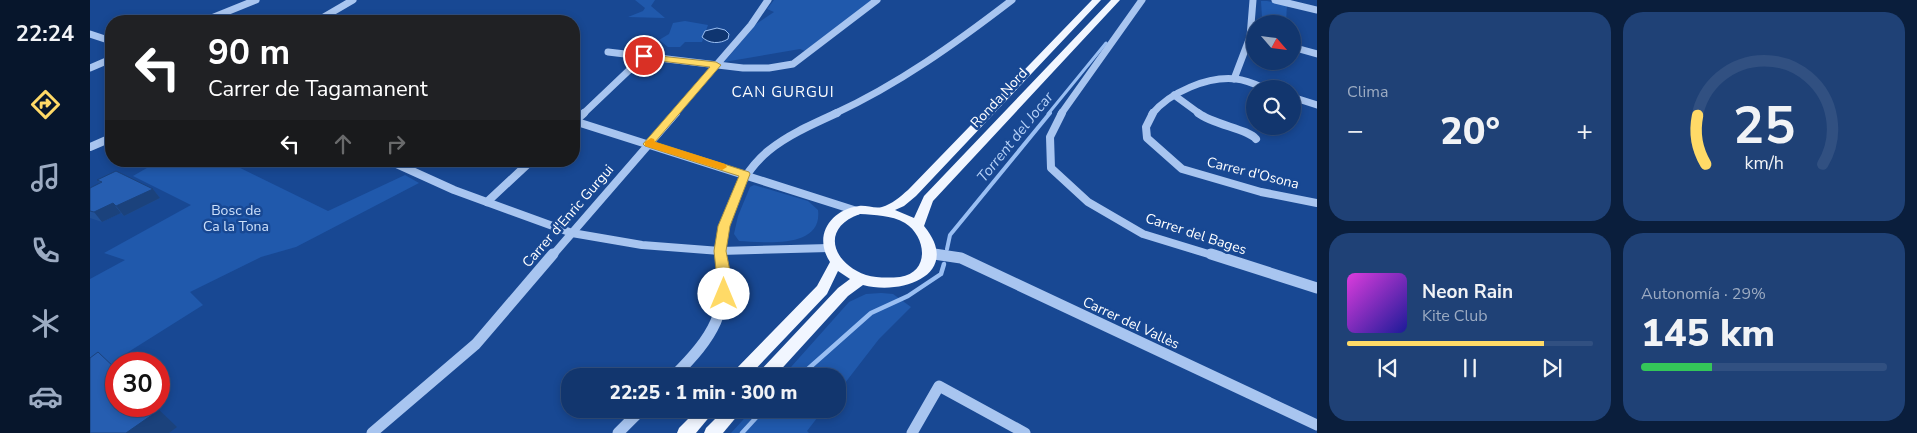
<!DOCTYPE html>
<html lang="es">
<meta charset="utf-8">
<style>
body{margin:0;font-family:"Nunito Sans",sans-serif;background:#1f4176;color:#f1f3f6;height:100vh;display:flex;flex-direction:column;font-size:19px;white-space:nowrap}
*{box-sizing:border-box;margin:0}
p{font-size:16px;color:#9cabc2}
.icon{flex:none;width:28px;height:28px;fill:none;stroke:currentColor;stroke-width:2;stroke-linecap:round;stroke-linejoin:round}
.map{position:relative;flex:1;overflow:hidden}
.drawer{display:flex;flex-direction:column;gap:12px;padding:12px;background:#0a1e3c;width:600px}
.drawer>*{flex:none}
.hud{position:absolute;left:15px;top:15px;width:475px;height:152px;border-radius:20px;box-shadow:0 2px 8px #0003,0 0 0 1px #315081;background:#202124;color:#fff;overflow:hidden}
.needle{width:32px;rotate:118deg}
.fabs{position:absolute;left:1156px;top:15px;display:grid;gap:10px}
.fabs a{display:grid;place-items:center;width:55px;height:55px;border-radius:50%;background:#12366e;box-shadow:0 2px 8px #0003,0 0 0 1px #315081;font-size:25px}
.speed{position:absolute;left:15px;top:352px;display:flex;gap:10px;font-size:25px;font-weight:700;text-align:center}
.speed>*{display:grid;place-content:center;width:65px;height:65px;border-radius:50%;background:#12366e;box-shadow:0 2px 8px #0003,0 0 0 1px #315081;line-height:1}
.speed .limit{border:8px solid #d22;background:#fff;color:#111}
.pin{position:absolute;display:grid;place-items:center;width:42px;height:42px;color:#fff;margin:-21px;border:2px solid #fff;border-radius:50%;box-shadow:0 1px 5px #0007}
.me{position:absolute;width:55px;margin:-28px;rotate:0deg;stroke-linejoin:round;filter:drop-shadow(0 0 4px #0008)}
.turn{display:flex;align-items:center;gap:18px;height:105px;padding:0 20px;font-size:22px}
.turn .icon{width:65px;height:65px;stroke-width:2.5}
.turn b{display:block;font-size:35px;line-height:42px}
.lanes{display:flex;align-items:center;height:48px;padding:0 20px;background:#0003;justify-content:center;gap:25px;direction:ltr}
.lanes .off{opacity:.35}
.big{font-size:38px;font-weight:800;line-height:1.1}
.drawer .widget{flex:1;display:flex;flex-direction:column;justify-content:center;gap:8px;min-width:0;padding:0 18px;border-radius:20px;background:#1f4176}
.drawer .dial{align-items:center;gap:0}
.dial svg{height:130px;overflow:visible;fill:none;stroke:#315081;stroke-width:7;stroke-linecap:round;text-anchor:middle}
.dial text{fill:#f1f3f6;stroke:none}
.song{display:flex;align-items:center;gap:15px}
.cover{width:60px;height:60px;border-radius:8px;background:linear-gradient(135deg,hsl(300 70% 55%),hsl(240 70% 35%))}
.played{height:5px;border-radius:2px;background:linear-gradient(90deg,#ffda67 80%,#315081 80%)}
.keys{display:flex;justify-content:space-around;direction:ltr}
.heat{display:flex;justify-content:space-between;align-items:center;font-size:28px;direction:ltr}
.charge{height:8px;border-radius:4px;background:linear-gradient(90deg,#34c759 29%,#315081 0)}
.drawer .tiles{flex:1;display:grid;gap:12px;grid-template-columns:repeat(2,1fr)}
.trip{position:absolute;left:471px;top:368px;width:285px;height:50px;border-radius:20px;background:#12366e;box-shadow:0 2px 8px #0003,0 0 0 1px #315081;font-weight:800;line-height:50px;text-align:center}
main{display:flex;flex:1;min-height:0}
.dock{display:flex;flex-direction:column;width:90px;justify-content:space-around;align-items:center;background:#07162c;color:#9cabc2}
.dock .icon{width:35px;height:35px}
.dock .active{color:#ffda67}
.dock b{font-size:22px;color:#f1f3f6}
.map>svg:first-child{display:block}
.green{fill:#2059ac}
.water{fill:#0f3570;stroke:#9abff3}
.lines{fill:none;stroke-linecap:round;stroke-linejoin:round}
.stream-far2{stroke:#9abff3;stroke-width:3}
.stream-far1{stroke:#9abff3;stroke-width:4}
.stream{stroke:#9abff3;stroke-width:4.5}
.minor-far2{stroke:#a8c5f0;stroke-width:7}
.minor-far1{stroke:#a8c5f0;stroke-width:8}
.minor{stroke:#a8c5f0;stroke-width:11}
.major{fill:#f1f6ff;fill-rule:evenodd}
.wall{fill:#215198}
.shaded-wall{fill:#1b427c}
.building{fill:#265eb1;stroke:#1b427c}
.route{fill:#ffda67;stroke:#a68e43}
.slow{fill:#f59e0b}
.labels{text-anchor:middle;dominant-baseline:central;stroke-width:5;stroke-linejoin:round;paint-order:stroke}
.street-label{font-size:14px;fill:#fff;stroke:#184893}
.park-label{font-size:14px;fill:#cee1fb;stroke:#184893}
.neighbourhood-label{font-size:15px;letter-spacing:1px;fill:#fff;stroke:#184893}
.water-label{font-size:15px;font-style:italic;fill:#b4d0f7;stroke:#184893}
</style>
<main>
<nav class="dock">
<b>22:24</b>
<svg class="icon active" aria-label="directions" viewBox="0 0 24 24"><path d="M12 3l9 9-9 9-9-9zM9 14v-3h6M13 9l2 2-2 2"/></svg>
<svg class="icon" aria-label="music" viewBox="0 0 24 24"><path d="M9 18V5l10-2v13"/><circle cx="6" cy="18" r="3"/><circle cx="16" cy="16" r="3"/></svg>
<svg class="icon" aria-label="phone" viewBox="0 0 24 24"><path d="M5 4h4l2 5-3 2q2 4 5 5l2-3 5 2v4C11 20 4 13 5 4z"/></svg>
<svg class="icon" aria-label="climate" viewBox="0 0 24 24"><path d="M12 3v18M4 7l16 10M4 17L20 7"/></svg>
<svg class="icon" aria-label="car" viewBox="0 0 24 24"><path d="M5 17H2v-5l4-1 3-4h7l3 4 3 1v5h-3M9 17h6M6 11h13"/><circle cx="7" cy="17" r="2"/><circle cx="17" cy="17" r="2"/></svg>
</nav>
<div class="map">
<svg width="1227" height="433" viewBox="0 0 1227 433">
<rect width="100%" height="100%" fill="#184893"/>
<g class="green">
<path d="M545 0H565L561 6 575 18 538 17 553 11 555 8Z"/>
<path d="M684 0H783L715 51 710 49 634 62 666 24 684 12 677 9Z"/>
<path d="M1171 1H1177L1197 5 1196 22 1172 17Z"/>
<path d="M595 21 618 25 612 42H595L590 47H578L569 40 579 34 583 23Z"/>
<path d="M69 161H136L238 211 315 175 329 183 206 247 171 257 100 292 113 305 24 361 22 370 0 386V279L35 260 14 253 101 205 43 176Z"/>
<path d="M664 185 718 201 728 210C733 250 673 242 649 241L644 234 648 216 660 187Z"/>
<path d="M791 293 803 294 821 307 789 339 748 392V376H693L759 302 776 294Z"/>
<path d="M663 409H734L717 431 719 433H641Z"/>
</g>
<path class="water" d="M627 28 635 30 639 34 638 39C630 44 619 44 612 37L615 31Z"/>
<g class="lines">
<path class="stream-far2" d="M958 114 1016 43"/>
<path class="stream-far1" d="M857 249 860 235 960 113"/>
<g class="stream">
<path d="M710 376 781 313 818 296 851 274 854 264"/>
<path d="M652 433 674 409"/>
</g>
<g class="minor-far2">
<path d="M1185 0 1227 10"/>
<path d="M114 21 166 0"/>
<path d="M227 21 263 0"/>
<path d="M0 34 21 41"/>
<path d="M1202 47 1227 54"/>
<path d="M518 52 653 68H679L703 64 787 0"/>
<path d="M0 68 21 59"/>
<path d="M1144 79 1160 37 1163 0"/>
<path d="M1084 95 1110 114"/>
<path d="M1202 97 1227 105"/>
<path d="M493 114 554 56"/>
<path d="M584 114 661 25 678 0"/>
<path d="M744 114C809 84 866 43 922 0"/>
<path d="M971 114 1052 0"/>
<path d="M1062 114C1080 92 1118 76 1146 79 1157 80 1167 85 1176 89"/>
</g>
<g class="minor-far1">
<path d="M972 113 960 137 961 168 998 202 1053 234 1125 256"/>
<path d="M1063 113 1056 127 1057 138 1092 169 1171 192 1227 203"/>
<path d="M1108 113C1124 125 1158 129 1166 139"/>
<path d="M484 121 767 211"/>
<path d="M484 122 494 113"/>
<path d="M0 147 21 138"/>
<path d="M300 161 364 190 482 233 552 245 630 251 739 248"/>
<path d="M397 202 441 161"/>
<path d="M841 254 854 256"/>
<path d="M462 256 586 113"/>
<path d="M631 256C628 242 634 227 638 214 658 153 692 138 747 113"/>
</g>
<g class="minor">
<path d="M844 254 871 258 1227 425"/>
<path d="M1121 254 1227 288"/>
<path d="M584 376C622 338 642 310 630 254"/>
<path d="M282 433 386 344 463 254"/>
<path d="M528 433 552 409"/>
<path d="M822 433 849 386 935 433"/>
</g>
<g class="major">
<path d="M1002 0H1011L826 196 814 206 805 210 824 218 834 196 1021 0H1030L843 201 834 226C873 273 814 296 773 285L758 296 685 376H667L670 371 748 288 760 279 748 271 737 294 659 376H641L644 371 727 286 740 262C723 236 740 210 769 206 776 205 785 209 792 207 802 204 810 197 818 190ZM770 214C785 215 801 215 815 223 836 236 841 272 810 277 799 278 786 278 776 275 742 263 730 228 770 214Z"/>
<path d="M608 409H626L606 433H587L589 428Z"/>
<path d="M635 409H653L633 433H614L616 428Z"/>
</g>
</g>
<path class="wall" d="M7 180 63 189 70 198 34 216 31 213 12 222 0 218V188L10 183Z"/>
<g class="shaded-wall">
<path d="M63 189 70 198 34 216 26 206Z"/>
<path d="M23 203 31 213 12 222 4 212Z"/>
<path d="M65 406 87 427 79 433H36Z"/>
</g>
<g class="building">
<path d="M26 171 63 189 26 206 23 203 4 212 0 211V188L12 182 7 180Z"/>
<path d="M8 352 26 369V406H65L69 410 36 433H0V358Z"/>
</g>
<path class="route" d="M551 54 626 62 631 65 565 142 659 172 660 174 640 226 636 251 640 271V294L638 297H629L624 251 628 226 649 176 555 146 553 144 620 67 554 59 550 56Z"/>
<path class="slow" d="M561 138 564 139 565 142 635 164 637 167 632 170 555 146V142Z"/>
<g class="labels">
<g class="street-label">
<text transform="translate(909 98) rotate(-47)">Ronda Nord</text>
<text transform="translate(1163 173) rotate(14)">Carrer d'Osona</text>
<text transform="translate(478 216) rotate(-49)">Carrer d'Enric Gurgui</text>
<text transform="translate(1106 234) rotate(18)">Carrer del Bages</text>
<text transform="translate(1041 323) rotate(25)">Carrer del Vallès</text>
</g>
<g class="park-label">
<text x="146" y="210">Bosc de<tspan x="146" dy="16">Ca la Tona</tspan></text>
</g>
<g class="neighbourhood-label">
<text x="693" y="92">CAN GURGUI</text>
</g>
<g class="water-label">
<text transform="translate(925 137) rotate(-51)">Torrent del Jocar</text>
</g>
</g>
</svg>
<div class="fabs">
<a><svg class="needle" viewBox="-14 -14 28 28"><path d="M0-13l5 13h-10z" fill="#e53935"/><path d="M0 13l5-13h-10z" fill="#9cabc2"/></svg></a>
<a><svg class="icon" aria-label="search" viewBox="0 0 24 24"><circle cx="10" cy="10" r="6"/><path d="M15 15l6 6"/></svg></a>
</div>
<div class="speed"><div class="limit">30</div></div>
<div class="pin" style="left:554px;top:56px;background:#d93025"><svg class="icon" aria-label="arrive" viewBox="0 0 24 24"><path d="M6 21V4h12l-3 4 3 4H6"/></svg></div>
<svg class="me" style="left:634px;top:294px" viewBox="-20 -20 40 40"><circle r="19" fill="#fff"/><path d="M0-13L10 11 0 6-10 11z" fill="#ffda67"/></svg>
<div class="trip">22:25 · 1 min · 300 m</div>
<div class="hud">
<div class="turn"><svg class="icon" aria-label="left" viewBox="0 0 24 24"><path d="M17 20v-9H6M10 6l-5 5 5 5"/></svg><div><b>90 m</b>Carrer de Tagamanent</div></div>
<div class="lanes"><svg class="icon" aria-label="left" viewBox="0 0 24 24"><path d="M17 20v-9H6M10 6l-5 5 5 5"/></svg><svg class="icon off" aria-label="ahead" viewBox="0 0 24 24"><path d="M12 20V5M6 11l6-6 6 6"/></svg><svg class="icon off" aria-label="right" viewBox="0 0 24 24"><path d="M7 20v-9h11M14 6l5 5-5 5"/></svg></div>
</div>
</div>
<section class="drawer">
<div class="tiles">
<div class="widget"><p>Clima</p>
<div class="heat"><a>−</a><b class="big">20°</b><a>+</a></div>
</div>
<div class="widget dial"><svg viewBox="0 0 100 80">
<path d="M14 69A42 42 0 1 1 86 69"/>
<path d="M14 69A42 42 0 0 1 9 39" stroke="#ffda67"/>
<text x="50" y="56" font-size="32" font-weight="700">25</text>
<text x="50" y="72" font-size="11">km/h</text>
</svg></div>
<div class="widget">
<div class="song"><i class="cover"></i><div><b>Neon Rain</b><p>Kite Club</p></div></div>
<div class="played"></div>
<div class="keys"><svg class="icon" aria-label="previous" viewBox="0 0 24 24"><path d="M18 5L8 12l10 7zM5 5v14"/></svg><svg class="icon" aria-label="pause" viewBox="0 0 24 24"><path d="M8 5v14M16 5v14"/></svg><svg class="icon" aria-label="next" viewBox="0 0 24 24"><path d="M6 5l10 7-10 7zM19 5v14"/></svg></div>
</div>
<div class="widget"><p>Autonomía · 29%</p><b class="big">145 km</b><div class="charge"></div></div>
</div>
</section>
</main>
